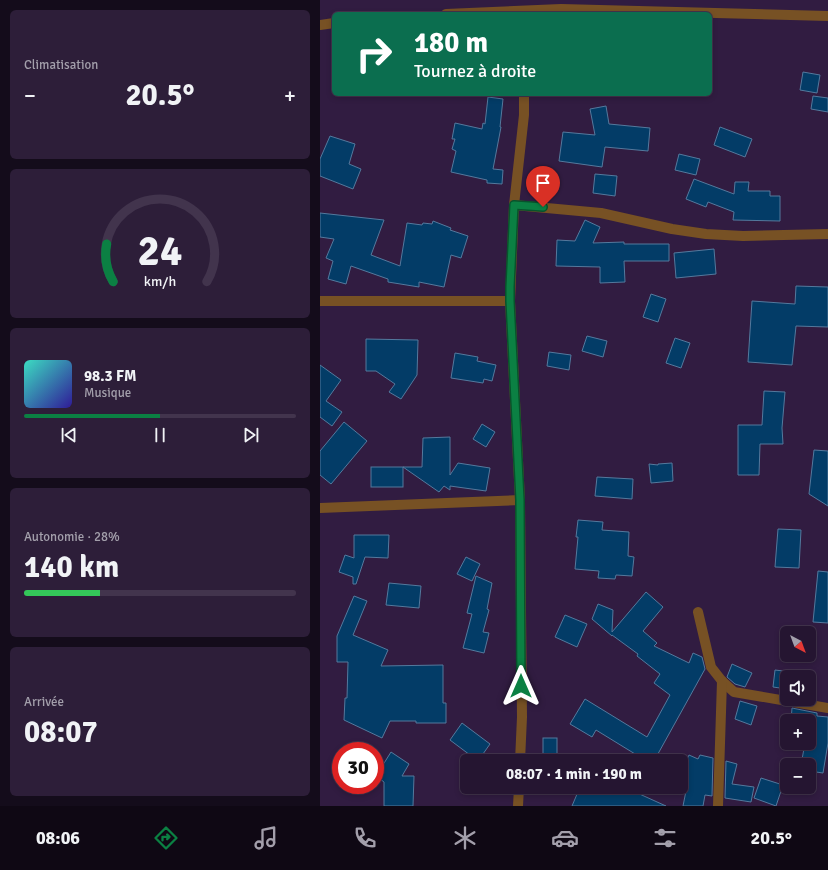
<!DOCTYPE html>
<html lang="fr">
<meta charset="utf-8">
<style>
body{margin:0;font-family:Signika,sans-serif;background:#2d1e39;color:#f1f3f6;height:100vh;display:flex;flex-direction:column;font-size:15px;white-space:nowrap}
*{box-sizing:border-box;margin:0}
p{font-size:13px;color:#a39fab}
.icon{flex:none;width:22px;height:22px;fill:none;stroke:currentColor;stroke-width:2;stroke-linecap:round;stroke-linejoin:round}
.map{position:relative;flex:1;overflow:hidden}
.side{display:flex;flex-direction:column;gap:10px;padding:10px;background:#140c1b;width:320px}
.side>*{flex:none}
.banner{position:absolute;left:12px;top:12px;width:380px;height:84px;border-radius:6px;box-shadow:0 2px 6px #0003,0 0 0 1px #42344d;background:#0b6e4f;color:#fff;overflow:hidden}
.needle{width:26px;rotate:139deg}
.fabs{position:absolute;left:460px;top:626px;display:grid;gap:8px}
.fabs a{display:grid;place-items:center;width:36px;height:36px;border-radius:6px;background:#251531;box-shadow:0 2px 6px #0003,0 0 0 1px #42344d;font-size:20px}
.speed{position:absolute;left:12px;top:742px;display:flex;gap:8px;font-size:20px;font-weight:700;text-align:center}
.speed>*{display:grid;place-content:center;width:52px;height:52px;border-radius:50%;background:#251531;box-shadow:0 2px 6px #0003,0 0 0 1px #42344d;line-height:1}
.speed .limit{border:6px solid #d22;background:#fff;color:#111}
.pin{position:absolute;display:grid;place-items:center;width:34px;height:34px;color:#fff;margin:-41px -17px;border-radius:50% 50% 50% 0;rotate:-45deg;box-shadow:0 0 4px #0007}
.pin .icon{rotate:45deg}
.me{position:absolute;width:44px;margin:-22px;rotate:0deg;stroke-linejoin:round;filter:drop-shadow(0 0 3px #0008)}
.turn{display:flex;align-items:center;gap:14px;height:84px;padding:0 16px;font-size:18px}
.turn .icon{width:52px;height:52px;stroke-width:2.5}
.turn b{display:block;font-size:28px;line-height:34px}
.big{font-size:30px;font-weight:700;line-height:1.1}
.side .tile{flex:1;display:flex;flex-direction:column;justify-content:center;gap:6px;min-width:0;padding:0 14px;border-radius:6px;background:#2d1e39}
.side .dial{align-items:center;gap:0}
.dial svg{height:104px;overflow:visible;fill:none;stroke:#42344d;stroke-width:7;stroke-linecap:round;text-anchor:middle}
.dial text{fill:#f1f3f6;stroke:none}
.song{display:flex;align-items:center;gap:12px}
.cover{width:48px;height:48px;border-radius:6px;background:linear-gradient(135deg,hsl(170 70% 55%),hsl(250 70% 35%))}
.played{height:4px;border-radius:2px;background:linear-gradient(90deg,#0b8043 50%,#42344d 50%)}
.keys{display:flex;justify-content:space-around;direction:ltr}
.heat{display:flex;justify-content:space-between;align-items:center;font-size:22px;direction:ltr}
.charge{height:6px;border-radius:3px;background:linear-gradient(90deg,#34c759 28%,#42344d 0)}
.trip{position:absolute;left:140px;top:754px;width:228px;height:40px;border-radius:6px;background:#251531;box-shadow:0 2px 6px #0003,0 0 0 1px #42344d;font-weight:700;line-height:40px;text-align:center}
.tabs{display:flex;height:64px;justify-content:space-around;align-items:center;background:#0f0814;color:#a39fab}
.tabs .icon{width:28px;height:28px}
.tabs .current{color:#0b8043}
.tabs b{font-size:18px;color:#f1f3f6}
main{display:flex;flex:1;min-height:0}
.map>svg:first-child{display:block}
.building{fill:#033c67;stroke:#54799d}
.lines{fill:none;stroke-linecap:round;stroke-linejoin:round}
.minor{stroke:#775124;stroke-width:10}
.route-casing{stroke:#07532c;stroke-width:10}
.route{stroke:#0b8043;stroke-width:7}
</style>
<main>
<section class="side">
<div class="tile"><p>Climatisation</p>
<div class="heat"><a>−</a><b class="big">20.5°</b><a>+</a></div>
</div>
<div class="tile dial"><svg viewBox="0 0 100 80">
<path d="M14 69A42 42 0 1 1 86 69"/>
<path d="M14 69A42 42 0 0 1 9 40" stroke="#0b8043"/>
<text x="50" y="56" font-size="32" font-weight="700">24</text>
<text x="50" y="72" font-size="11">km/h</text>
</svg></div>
<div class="tile">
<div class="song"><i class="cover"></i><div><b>98.3 FM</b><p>Musique</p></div></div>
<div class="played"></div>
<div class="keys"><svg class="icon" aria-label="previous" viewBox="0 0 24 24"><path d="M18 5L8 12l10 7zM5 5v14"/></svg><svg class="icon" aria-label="pause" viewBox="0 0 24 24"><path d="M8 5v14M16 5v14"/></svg><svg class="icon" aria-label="next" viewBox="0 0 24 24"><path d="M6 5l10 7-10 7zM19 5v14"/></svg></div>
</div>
<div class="tile"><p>Autonomie · 28%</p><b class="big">140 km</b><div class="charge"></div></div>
<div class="tile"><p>Arrivée</p><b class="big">08:07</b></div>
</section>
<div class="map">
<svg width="508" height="806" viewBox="0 0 508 806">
<rect width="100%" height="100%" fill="#311c41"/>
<g class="building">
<path d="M483 72 500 75 497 93 480 90Z"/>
<path d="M493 96 508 98V112L491 109Z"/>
<path d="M168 97 183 99 180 127H181L173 169 183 170 182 184 167 183V180L131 172 136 151 132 149 135 139H132L135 123 162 129 163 123 165 124Z"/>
<path d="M286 106 289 124 330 128 328 151 285 147 282 167 239 161 243 132 275 135 270 109Z"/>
<path d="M400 127 432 139 425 157 394 145Z"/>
<path d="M10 136 35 144 29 164 41 169 33 189 0 176V159Z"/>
<path d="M359 154 380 159 376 175 355 170Z"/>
<path d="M275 174 297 176 295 196 273 193Z"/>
<path d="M374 179 414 194 415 182H429L428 191H450V196H460V221L413 220 414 212 388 202 386 207 366 199Z"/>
<path d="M0 213 64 220 51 255 80 266 87 223 102 225 103 223 112 224 113 221 131 228 130 230 148 236 141 258 131 255 124 287 99 282V287L68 282V279L31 266 26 284 8 279 13 261 6 258 14 239 0 237Z"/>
<path d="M265 220 280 227 273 243 304 242V244H349V261H304L305 282 280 283V267L236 266 237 240 255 241Z"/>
<path d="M394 249 396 274 356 278 354 253Z"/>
<path d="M476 286 508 287V327L476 326 472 365 428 362 432 301 475 304Z"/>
<path d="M331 294 346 299 338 322 323 317Z"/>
<path d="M267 336 287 341 283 357 262 351Z"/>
<path d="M355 338 370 343 361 368 346 363Z"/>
<path d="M46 339 98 340 97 375 81 399 69 392 75 384 56 371H46Z"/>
<path d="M229 352 251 355 249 370 227 366Z"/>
<path d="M135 353 158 357 157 361 176 365 172 381 164 379 163 383 131 378Z"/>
<path d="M0 365 21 380 6 401 22 412 12 426 0 417Z"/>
<path d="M444 391 465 392 462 428 463 444H440L439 475H418V425H442Z"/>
<path d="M24 422 47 441 11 484 0 475V451Z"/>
<path d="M162 424 175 432 166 447 153 439Z"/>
<path d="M130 437V475L138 463 170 468 166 491 130 486V490L124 486 119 492 83 467H102L103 438Z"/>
<path d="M494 450 508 451V506L489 494Z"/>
<path d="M352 463 353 481 331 483 329 464 338 465V464Z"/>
<rect x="51" y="467" width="32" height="20"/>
<path d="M277 477 313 479 312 499 275 496Z"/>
<path d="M258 520 283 522 282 530 309 532 308 556 314 557 312 576 296 575 295 579 278 578 279 571 255 569 258 537H256Z"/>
<path d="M458 529 481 530 479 568 455 567Z"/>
<path d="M34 535H69L68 558 45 557 36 584H33V577L19 572 25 555 34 558Z"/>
<path d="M146 557 160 564 152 581 137 574Z"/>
<path d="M498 571 508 572V623L493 622Z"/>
<path d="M156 576 172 583 167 609 169 610 163 632 169 633 164 653 143 648 152 614 147 613Z"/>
<path d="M69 583 101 586 99 608 66 605Z"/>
<path d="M326 592 343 607 323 631 337 643 334 646 369 663 373 653 382 657 385 669 334 761H318L320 757 276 730 272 737 250 724 265 699 327 737 350 695 334 683 340 674 317 656 318 654 292 635V636L272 619 278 604 293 610 292 632Z"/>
<path d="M34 596 47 601 33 635 68 650 61 666 123 665V703H126V723H96V721H70L62 738 24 720 25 698H27L28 662H17V636Z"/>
<path d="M245 615 267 624 257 647 235 637Z"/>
<path d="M412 664 432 673 425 687 415 684 407 677Z"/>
<path d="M455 670 480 673V677H467V689L453 687Z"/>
<path d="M420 701 437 706 431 725 415 719Z"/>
<path d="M472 708 497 713V716L508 717V743L503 773 489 771V765H481L485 743H489V721H471Z"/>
<path d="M142 723 170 744 158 761 130 740Z"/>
<rect x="223" y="738" width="14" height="23"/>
<path d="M71 752 89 764 82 776H94L93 806H64V782L56 776Z"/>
<path d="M369 755 378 759 380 755 393 758 392 796 385 795 383 806H363L368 781 361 777V772Z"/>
<path d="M406 761 417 764 412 784 434 787 431 802 405 798Z"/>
<path d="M441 778 463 785 456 806 434 798Z"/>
<path d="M260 787H304L346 806H252Z"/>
</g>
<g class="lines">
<g class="minor">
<path d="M126 14 241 9 508 16"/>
<path d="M0 25 14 23"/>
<path d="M194 205 281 213 352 229 386 234 423 236 508 234"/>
<path d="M0 301H190"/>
<path d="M0 508 200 500"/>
<path d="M378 612 391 667 402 681 414 692 508 708"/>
<path d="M200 761 202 717 200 500 190 301 194 205 204 115V94"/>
<path d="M198 806 199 787"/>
<path d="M398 806 402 681"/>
</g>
</g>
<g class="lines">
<g class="route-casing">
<path id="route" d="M201 686 200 500 190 301V287L194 205 223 207"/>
</g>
<use href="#route" class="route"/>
</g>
</svg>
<div class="fabs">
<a><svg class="needle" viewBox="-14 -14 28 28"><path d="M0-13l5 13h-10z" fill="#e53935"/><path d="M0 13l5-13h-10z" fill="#a39fab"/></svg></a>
<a><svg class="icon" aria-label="sound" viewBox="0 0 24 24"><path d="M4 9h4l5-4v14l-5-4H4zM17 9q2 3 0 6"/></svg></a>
<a>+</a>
<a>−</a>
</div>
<div class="speed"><div class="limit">30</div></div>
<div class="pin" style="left:223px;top:207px;background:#d93025"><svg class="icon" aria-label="arrive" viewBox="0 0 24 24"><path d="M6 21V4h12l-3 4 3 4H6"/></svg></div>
<svg class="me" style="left:201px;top:686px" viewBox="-20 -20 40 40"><path d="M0-17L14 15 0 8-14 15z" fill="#0b8043" stroke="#fff" stroke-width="4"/></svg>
<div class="trip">08:07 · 1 min · 190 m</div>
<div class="banner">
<div class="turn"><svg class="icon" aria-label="right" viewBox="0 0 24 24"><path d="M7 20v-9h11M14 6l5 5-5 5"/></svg><div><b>180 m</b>Tournez à droite</div></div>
</div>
</div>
</main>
<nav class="tabs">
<b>08:06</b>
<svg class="icon current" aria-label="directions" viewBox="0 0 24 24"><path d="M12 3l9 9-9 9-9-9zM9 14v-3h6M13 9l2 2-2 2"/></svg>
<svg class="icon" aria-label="music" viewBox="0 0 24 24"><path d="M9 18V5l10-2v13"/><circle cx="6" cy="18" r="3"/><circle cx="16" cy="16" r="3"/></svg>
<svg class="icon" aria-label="phone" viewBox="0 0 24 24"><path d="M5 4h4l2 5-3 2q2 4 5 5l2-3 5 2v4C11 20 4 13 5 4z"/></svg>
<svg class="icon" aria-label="climate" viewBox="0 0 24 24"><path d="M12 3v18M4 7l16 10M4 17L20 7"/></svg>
<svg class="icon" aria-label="car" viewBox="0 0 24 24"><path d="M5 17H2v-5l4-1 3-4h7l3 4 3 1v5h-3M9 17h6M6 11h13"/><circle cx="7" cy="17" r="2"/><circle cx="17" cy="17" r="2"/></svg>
<svg class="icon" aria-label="filters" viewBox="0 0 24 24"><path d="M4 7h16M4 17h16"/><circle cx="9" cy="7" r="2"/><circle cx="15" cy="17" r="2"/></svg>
<b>20.5°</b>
</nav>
